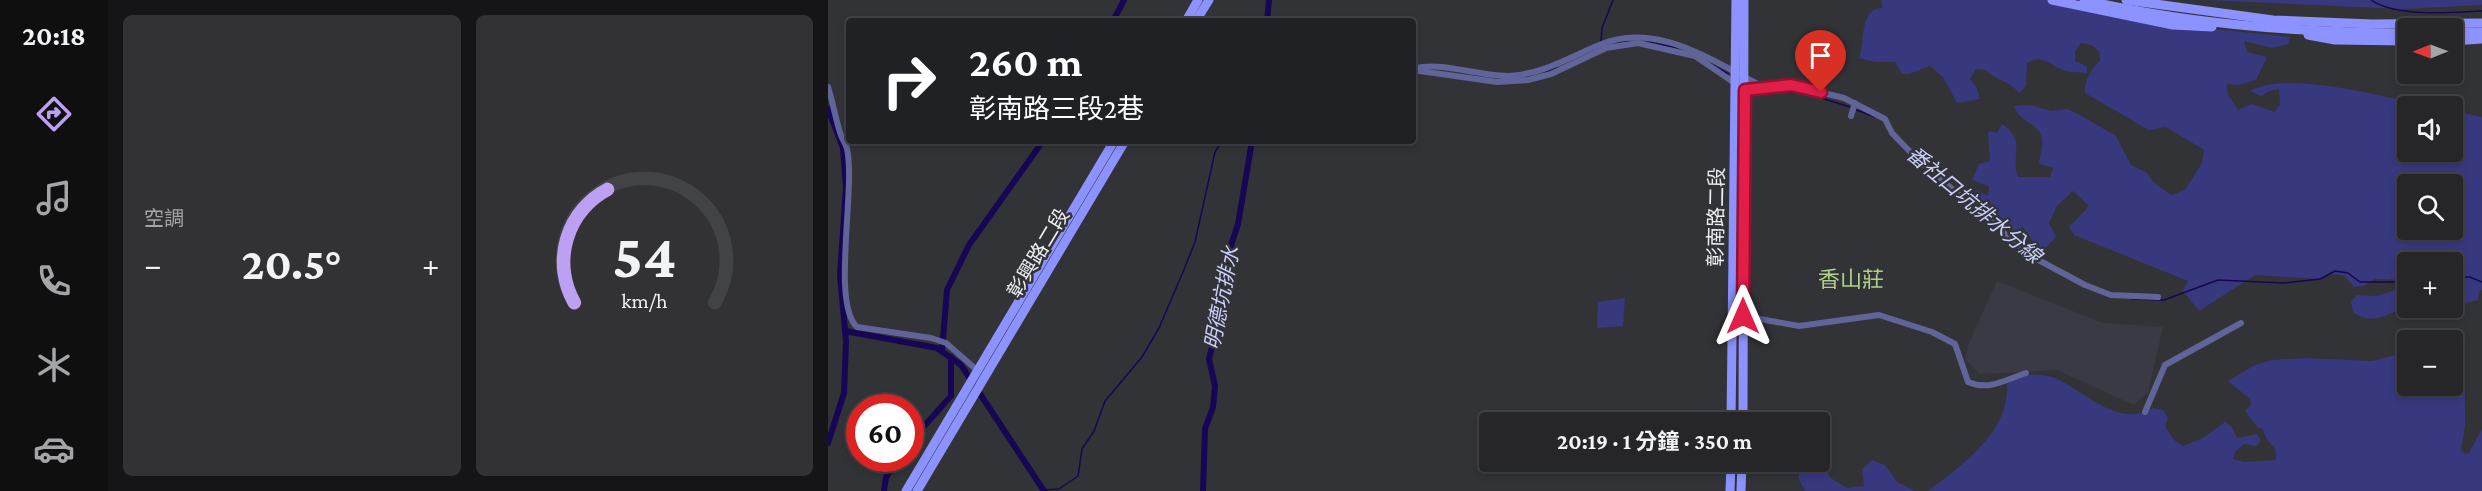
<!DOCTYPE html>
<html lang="zh-TW">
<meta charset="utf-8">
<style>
body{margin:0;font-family:"Crimson Pro","Noto Sans TC",serif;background:#323235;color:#f1f3f6;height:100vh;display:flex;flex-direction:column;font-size:22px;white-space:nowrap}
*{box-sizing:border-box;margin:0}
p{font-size:20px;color:#a4a5a8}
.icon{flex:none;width:33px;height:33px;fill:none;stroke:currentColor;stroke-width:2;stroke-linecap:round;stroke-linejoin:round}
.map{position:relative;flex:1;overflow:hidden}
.drawer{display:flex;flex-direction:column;gap:15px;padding:15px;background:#151517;width:720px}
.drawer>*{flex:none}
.top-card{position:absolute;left:18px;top:18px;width:570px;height:126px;border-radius:6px;box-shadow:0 3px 9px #0003,0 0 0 2px #424346;background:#202124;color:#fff;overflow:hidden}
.needle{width:39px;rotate:269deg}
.buttons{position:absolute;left:1569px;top:18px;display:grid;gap:12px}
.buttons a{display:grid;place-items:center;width:66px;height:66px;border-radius:6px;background:#262629;box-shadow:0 3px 9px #0003,0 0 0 2px #424346;font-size:30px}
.speed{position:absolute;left:18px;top:394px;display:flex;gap:12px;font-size:30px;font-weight:700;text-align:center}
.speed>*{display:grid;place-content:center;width:78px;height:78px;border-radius:50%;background:#262629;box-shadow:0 3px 9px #0003,0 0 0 2px #424346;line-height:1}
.speed .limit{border:9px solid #d22;background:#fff;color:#111}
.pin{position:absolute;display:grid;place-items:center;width:51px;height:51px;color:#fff;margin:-62px -26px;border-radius:50% 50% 50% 0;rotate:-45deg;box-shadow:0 0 6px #0007}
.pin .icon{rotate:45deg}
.me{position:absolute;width:66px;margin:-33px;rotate:0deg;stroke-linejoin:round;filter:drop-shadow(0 0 4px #0008)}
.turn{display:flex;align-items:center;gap:21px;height:126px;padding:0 24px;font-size:27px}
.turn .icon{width:78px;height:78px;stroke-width:2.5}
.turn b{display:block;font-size:42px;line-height:51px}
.big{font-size:45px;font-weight:700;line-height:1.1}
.drawer .card{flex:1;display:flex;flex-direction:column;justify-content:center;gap:9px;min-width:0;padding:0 21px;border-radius:9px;background:#323235}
.drawer .dial{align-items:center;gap:0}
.dial svg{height:156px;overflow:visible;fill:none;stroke:#424346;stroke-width:7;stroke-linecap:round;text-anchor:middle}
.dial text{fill:#f1f3f6;stroke:none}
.heat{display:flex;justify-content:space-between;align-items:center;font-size:33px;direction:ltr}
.drawer .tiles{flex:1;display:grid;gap:15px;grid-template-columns:repeat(2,1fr)}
.trip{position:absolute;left:651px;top:412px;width:351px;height:60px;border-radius:6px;background:#262629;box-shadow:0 3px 9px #0003,0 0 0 2px #424346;font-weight:700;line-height:60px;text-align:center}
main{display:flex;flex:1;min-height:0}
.dock{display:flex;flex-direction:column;width:108px;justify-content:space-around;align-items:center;background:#0f0f10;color:#a4a5a8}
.dock .icon{width:42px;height:42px}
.dock .active{color:#bca0f2}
.dock b{font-size:27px;color:#f1f3f6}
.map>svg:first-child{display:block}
.built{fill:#393a44}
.green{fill:#38387e;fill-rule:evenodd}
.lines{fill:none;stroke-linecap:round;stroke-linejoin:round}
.stream{stroke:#160654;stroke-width:1.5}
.canal{stroke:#160654;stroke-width:6}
.street{stroke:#606499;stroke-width:6}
.primary{stroke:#8c92ff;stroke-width:9}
.route-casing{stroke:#92132f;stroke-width:15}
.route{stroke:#e11d48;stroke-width:10}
.labels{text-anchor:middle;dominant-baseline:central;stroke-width:5;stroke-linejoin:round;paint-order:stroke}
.street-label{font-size:20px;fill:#efeff2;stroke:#323337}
.water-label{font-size:21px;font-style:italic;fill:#c9cffb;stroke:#323337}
.quarter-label{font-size:22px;fill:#afd08a;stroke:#323337}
</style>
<main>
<nav class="dock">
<b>20:18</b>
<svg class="icon active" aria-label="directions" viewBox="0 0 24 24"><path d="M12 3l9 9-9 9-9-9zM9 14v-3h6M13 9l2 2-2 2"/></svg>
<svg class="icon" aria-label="music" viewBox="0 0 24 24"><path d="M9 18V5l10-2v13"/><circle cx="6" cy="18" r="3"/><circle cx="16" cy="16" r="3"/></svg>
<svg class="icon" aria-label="phone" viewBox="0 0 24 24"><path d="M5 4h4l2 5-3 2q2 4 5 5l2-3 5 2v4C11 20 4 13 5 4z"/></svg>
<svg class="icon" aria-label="climate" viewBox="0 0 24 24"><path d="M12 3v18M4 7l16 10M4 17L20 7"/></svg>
<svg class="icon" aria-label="car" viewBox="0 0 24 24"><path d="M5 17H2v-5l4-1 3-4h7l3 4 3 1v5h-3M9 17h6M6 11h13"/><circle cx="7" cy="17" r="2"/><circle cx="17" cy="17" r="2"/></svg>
</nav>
<section class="drawer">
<div class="tiles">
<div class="card"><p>空調</p>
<div class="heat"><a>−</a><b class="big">20.5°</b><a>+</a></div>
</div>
<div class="card dial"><svg viewBox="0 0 100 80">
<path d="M14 69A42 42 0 1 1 86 69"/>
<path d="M14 69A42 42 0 0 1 31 11" stroke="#bca0f2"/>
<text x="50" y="56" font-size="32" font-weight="700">54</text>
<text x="50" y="72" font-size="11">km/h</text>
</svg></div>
</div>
</section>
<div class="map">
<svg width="1654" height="491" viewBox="0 0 1654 491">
<rect width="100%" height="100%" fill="#323337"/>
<path class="built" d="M1169 281 1275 323 1335 327 1320 392 1306 405 1229 370 1152 374 1137 359 1141 343Z"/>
<g class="green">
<path d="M1053 0H1220L1385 29 1462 37 1460 44 1444 48 1416 41 1419 52 1439 57 1428 80 1411 85 1399 84 1400 95 1410 110 1424 104 1447 112 1452 104 1451 89 1441 91 1433 96 1422 91C1459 69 1558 98 1601 106H1580V152H1624L1625 111 1654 117V290L1651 291 1650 300 1625 306 1624 262H1580L1579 280 1547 279 1535 286 1526 287 1517 276 1503 274 1492 279 1427 275 1371 311 1355 291 1360 281 1246 235 1241 227 1261 206 1245 191 1229 206 1221 223 1228 237 1213 253 1202 248 1204 240 1195 227 1184 233 1154 211 1142 196 1148 190 1160 196 1161 186 1144 180 1151 164 1162 161 1160 133 1162 131 1169 133 1174 124C1199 141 1182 154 1190 177H1222L1225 168 1212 164 1211 161C1224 119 1195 130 1186 106L1203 105 1223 111 1240 109 1252 115 1288 136 1303 165 1319 173 1325 182 1343 195 1357 190 1374 163 1376 150 1338 127 1321 130 1257 93C1255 83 1264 68 1272 61L1271 51 1263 45 1253 43 1247 51V61L1259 66V73C1252 72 1241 73 1235 70 1221 64 1215 54 1199 63L1198 86 1191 93C1182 81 1169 81 1158 70L1148 69 1142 79 1148 86 1152 99 1129 103 1115 77 1102 66 1081 74H1074L1067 62H1047L1031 58C1037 44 1031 8 1054 8ZM1580 184H1624V230H1580Z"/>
<path d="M1379 0H1654V5L1574 9Z"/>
<path d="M1571 289H1579L1580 308C1559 312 1546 327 1525 312L1523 302 1529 295 1548 296Z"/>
<path d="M797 298 795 326 769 328 770 302Z"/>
<path d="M1571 354 1579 356 1580 386H1624L1625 378 1637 385V426L1633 450 1637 454 1641 453 1654 429V491H1100C1134 466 1182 431 1179 385L1188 375C1202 375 1218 373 1231 380 1260 394 1291 428 1325 408L1335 410 1340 418 1337 426 1346 440 1355 446 1375 438 1397 422 1403 426 1409 438 1429 434 1433 441 1428 446 1416 444 1407 452 1405 459 1416 462 1448 460V450L1438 438 1435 429 1430 428 1417 411 1423 405 1422 399 1400 381 1427 365 1444 360 1478 358 1544 361Z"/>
<path d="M992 458H1001L1002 465 998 471 1004 479 1019 488 1036 486 1034 469 1044 460 1057 465 1069 482 1087 491H978C970 480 968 476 974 464L992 462Z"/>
</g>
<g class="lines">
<g class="stream">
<path d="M1543 0C1569 18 1623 12 1654 11"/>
<path d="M773 42 774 28 785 0"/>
<path d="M792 42 802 41"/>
<path d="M819 42 849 48"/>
<path d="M883 64 900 74"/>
<path d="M716 73 729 67"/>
<path d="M930 91 977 93 1022 107"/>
<path d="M1026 109 1047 117"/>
<path d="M1093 166 1132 200"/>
<path d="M1624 282 1629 277H1642L1654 282"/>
<path d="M1304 299 1336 300 1390 280 1456 283 1492 279 1507 271 1520 273 1532 282H1580"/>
<path d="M216 490 231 489 250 476 254 449 266 431 277 401 314 357 331 328 355 272 367 242 387 152 394 141"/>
</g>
<g class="canal">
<path d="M285 21 296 0"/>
<path d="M439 21 441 0"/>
<path d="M0 109 15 148 18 188 12 275 18 341 16 393 0 443"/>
<path d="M17 331 109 348 133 365 216 491"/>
<path d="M114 351 119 290 141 245 215 141"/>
<path d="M82 442 123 396V357"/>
<path d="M56 491 58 477 71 459"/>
<path d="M375 491 377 429 385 407 387 386 381 359 391 319 394 273 410 224 424 141"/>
</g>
<g class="street">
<path d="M585 69C609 60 653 77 681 76 715 74 740 58 771 45 829 20 885 62 934 86"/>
<path d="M585 70 669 82 700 80 723 74 778 48 810 43 867 56 917 90 963 85 1016 98 1057 119 1064 133 1089 159 1203 256 1257 285 1283 295 1330 297"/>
<path d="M0 87C5 102 7 117 12 132 13 138 18 143 19 149 28 189 3 303 29 327L103 338 118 343 150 371"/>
<path d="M1023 116 1027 103"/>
<path d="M915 316 971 326 1051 315 1104 332 1127 344 1140 382C1161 391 1177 380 1198 373"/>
<path d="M1317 412 1337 365 1413 323"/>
</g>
<g class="primary">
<path d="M1224 0 1345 25 1384 27"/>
<path d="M1256 0C1362 24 1471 33 1580 33"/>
<path d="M1298 0 1445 20 1544 24 1654 23"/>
<path d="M358 21 370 0"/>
<path d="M368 21 381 0"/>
<path d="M1624 32H1654"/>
<path d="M1480 35 1507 40 1580 41"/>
<path d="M1624 41 1654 39"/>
<path d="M903 423 908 0"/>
<path d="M915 423 916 0"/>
<path d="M78 491 286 141"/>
<path d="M89 491 297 141"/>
<path d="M902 491 903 462"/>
<path d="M913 491 914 462"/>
</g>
</g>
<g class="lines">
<g class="route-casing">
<path id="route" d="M915 316 917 90 963 85 993 92"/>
</g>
<use href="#route" class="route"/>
</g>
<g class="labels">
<g class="street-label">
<text transform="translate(888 217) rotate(-89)">彰南路二段</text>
<text transform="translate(210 253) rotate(-59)">彰興路二段</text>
</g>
<g class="water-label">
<text transform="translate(1146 205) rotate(40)">番社口坑排水分線</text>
<text transform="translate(394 298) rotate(-79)">明德坑排水</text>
</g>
<g class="quarter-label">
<text x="1023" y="279">香山莊</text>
</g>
</g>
</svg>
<div class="buttons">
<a><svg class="needle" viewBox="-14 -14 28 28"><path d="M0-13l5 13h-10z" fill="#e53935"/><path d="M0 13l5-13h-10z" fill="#a4a5a8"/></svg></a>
<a><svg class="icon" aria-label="sound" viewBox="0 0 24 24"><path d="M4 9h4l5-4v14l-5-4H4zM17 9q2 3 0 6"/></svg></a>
<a><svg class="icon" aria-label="search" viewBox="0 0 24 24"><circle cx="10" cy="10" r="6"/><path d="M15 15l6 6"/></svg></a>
<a>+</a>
<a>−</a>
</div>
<div class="speed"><div class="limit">60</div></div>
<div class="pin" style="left:993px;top:92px;background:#d93025"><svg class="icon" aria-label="arrive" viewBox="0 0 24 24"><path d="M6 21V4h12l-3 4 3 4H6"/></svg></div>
<svg class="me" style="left:915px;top:316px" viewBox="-20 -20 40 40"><path d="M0-17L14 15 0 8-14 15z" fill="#e11d48" stroke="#fff" stroke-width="4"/></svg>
<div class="trip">20:19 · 1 分鐘 · 350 m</div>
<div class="top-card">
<div class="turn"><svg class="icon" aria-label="right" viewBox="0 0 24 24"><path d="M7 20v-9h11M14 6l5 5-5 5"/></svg><div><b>260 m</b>彰南路三段2巷</div></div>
</div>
</div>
</main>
